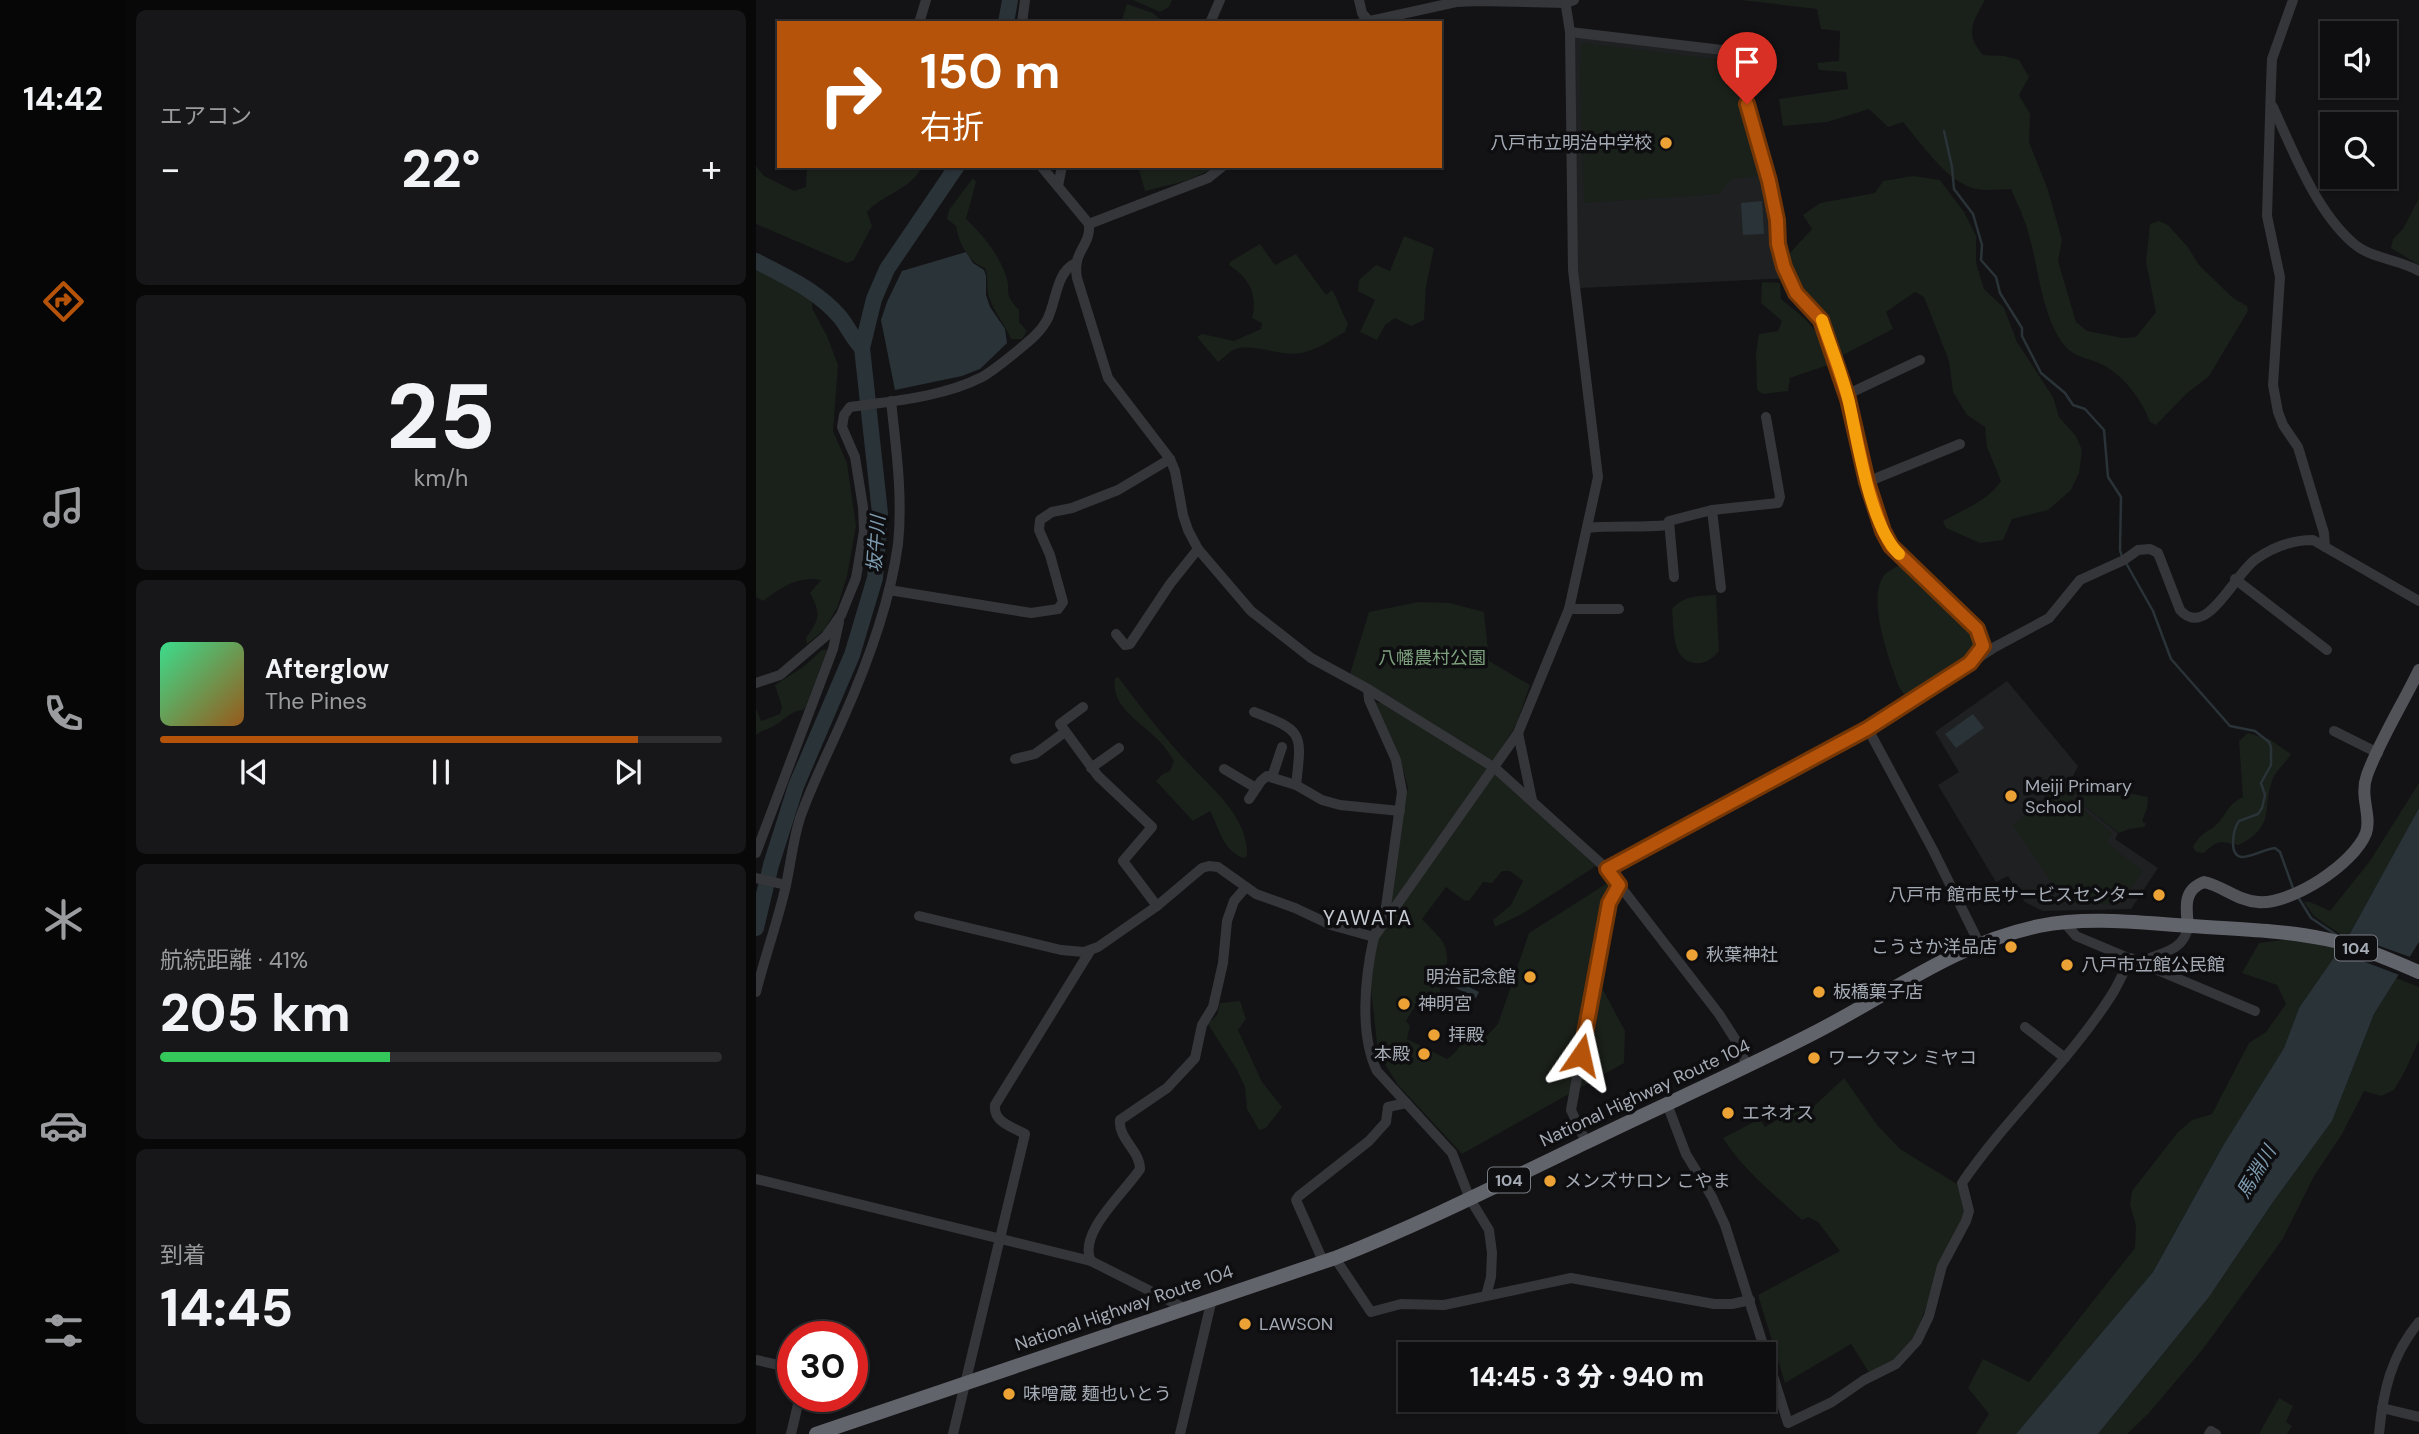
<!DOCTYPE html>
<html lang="ja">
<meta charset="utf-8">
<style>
body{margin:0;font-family:"DM Sans","Noto Sans JP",sans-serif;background:#171719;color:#f1f3f6;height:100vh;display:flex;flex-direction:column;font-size:26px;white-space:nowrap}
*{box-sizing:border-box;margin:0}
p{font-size:23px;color:#9b9c9f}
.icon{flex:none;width:38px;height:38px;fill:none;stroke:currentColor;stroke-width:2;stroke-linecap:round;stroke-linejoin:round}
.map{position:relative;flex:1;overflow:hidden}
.panel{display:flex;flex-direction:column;gap:10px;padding:10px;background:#080809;width:630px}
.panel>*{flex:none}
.hud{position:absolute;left:21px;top:21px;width:665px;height:147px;border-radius:0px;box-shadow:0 2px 5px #0004,0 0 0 2px #2e2e30;background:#b45309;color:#fff;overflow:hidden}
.tools{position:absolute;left:1564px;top:21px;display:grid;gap:14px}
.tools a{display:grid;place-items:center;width:77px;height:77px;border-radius:0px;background:#0e0e10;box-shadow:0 2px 5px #0004,0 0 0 2px #2e2e30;font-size:35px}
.speed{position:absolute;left:21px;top:1321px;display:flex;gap:14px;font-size:35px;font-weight:700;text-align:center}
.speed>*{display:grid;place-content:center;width:91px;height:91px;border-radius:50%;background:#0e0e10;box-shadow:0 2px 5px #0004,0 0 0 2px #2e2e30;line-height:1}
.speed .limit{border:10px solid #d22;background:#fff;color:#111}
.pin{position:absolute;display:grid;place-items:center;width:60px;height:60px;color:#fff;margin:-72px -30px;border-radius:50% 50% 50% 0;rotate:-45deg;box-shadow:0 0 7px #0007}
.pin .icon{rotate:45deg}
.me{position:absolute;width:77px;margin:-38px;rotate:11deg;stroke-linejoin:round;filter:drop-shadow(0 0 5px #0008)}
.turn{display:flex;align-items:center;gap:24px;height:147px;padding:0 28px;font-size:32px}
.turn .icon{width:91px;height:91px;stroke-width:2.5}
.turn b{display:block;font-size:49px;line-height:60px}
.big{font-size:52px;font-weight:800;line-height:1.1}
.panel .tile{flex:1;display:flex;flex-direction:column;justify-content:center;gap:10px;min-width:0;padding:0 24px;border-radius:10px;background:#171719}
.panel .dial{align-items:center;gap:0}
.dial b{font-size:91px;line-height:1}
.song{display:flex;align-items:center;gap:21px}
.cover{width:84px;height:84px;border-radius:10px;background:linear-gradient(135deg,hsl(150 70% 55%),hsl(30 70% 35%))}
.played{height:7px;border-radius:4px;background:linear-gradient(90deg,#b45309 85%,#2e2e30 85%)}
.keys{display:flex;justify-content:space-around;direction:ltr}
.heat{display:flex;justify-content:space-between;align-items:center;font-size:38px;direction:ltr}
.charge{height:10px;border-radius:5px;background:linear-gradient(90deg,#34c759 41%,#2e2e30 0)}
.trip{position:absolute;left:642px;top:1342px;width:378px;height:70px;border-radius:0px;background:#0e0e10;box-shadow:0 2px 5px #0004,0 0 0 2px #2e2e30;font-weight:800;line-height:70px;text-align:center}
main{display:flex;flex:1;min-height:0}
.tab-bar{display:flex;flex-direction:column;width:126px;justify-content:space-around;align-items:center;background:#060606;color:#9b9c9f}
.tab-bar .icon{width:49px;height:49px}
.tab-bar .active{color:#b45309}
.tab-bar b{font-size:32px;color:#f1f3f6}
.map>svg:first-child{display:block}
.built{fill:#1f2022}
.green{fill:#1a201a}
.water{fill:#2a3338}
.pier{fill:#131315}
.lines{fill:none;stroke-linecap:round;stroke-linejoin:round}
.stream{stroke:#2a3338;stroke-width:2.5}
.river{stroke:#2a3338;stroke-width:16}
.minor{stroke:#35363a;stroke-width:10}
.major{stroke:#515359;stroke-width:12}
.highway{stroke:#61646b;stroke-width:14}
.route-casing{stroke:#753606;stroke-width:18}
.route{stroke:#b45309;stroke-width:12}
.slow{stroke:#f59e0b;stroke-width:12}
.poi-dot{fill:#eca234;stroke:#0e0e10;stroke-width:2.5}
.labels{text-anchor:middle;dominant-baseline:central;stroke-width:7;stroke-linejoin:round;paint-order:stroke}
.shield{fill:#0e0e10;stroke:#787c84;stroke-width:2}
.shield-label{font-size:16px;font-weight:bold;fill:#a5abb5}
.poi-label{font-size:18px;fill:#a5abb5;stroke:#0e0e10;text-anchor:start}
.park-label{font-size:18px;fill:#7da07d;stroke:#0e0e10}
.street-label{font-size:18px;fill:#a5abb5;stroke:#0e0e10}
.water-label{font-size:19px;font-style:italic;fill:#7d9baf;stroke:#0e0e10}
.quarter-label{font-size:21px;letter-spacing:2px;fill:#c6cad1;stroke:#0e0e10}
</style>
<main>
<nav class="tab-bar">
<b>14:42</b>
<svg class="icon active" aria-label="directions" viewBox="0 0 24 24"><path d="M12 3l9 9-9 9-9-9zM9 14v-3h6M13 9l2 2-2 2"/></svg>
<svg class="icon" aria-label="music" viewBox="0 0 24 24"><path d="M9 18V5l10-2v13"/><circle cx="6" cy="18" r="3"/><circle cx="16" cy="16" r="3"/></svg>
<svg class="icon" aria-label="phone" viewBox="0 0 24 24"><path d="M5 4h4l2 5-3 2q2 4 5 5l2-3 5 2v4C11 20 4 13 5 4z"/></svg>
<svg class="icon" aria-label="climate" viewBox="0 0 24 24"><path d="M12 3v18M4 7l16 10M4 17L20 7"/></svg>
<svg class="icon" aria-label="car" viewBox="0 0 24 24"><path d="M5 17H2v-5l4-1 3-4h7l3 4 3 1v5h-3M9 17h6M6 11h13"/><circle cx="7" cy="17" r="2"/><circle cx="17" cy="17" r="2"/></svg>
<svg class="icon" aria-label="filters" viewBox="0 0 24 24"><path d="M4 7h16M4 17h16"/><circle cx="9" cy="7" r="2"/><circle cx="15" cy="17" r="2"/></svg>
</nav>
<section class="panel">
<div class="tile"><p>エアコン</p>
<div class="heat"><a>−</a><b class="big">22°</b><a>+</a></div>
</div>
<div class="tile dial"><b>25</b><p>km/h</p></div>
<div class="tile">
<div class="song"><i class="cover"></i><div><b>Afterglow</b><p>The Pines</p></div></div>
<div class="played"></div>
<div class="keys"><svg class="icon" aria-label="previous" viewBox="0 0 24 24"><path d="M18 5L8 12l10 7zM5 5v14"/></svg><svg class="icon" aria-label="pause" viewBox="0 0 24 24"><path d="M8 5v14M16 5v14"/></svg><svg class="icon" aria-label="next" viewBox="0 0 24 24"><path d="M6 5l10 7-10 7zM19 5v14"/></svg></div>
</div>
<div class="tile"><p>航続距離 · 41%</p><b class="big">205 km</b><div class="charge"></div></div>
<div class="tile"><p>到着</p><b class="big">14:45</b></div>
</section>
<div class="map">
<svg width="1663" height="1434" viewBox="0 0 1663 1434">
<rect width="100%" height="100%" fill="#131315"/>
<g class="built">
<path d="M818 36 982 57 1032 278 824 288 821 267Z"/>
<path d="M1251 681 1322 766 1312 787 1322 791 1321 800 1362 833 1359 839 1402 868 1375 909 1287 911 1269 902 1252 876 1240 882 1182 785 1203 772 1179 732Z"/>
</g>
<g class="green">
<path d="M377 0H416L413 7 404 12Z"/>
<path d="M985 0H1229C1217 22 1208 33 1227 55L1248 56 1263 60 1273 77 1263 95 1274 114 1273 142 1292 190 1306 240 1302 261 1320 322 1331 331 1367 338 1380 337 1400 312 1390 262 1394 224 1403 221 1412 225 1431 246 1443 265 1477 298 1491 306 1492 311 1453 376 1430 394 1400 425 1394 422C1386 400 1368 376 1347 365 1334 358 1319 358 1309 346 1287 320 1283 272 1274 239 1270 222 1262 205 1255 189 1245 189 1232 191 1221 189 1192 184 1165 143 1147 122L1132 127 1113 109 1071 122 1027 126 1023 99 1092 89 1090 72 1063 70 1061 63 1083 61 1084 31 1065 29 1061 9Z"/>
<path d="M371 4 397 13 404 19 402 23H365Z"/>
<path d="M826 43 976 61 983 110 1002 176 976 179 963 194 828 203 824 73Z"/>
<path d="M0 166 8 176 38 191 50 187 51 166H166C157 189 125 195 111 212L116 226 98 260 91 263 0 224Z"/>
<path d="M382 166H459V168L430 181 389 191Z"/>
<path d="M1157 176 1184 180 1208 212 1220 236V263L1228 289 1248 308 1261 342 1297 397 1303 417 1320 436 1326 450 1323 473 1315 490 1292 510 1256 519 1247 540 1224 543 1190 528 1187 521C1207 510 1233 500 1245 481L1231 447 1229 427 1211 415 1197 392 1193 361 1168 297 1159 292 1130 312 1137 329 1085 356 1070 319 1044 289 1032 255 1056 229 1047 215 1064 203 1119 193 1127 181Z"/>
<path d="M217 178 220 182 210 219C227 235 242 253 250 276 256 293 246 292 263 310V322L271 331 266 339H255C249 325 238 312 233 297 230 287 233 278 229 268 213 263 202 242 200 226L191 219 193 210Z"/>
<path d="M1663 198V265L1635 248 1637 239 1647 229Z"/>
<path d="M648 236 678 248 670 286 668 320 655 326 639 318 629 325 621 340 604 332 619 300 602 291 603 280 620 265 634 271Z"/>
<path d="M504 244 519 265 540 254 570 295 576 290C583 301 585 312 592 323L589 332C575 340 561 350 545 353 525 357 498 343 480 349 473 351 468 358 462 362L441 337 446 334 478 341 505 329 506 323 496 318C502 294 493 278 473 265L474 262Z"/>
<path d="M0 265 56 296V308L71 336 82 365 77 431 91 463 100 526 91 576 81 608 68 630 51 644 50 638C64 619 65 614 54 593L65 580C43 575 24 588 7 601L0 597Z"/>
<path d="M1006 282 1024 283 1025 299C1052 321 1065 329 1072 365L1034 378 1032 391 1007 394 1001 390 1000 353 1003 334 1022 331 1026 321 1005 303Z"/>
<path d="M1146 564 1213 628 1221 642 1213 657 1154 695 1148 694 1143 687C1134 662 1111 601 1127 577 1131 571 1140 567 1146 564Z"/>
<path d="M960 595 963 651C956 659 950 664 939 663 915 661 918 627 916 609 928 595 943 596 960 595Z"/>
<path d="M662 602 694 603 728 612 733 661 774 685 760 725 737 761 594 674 613 612Z"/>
<path d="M66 650H71L50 706 47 710C33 711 28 721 16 727 10 730 6 730 0 735V708L5 721 24 714 26 707 19 685 47 667Z"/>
<path d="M362 677C385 707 409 739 435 766 458 790 493 819 491 856L487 858C466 849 464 830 454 811L437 821 400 781 407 774 414 771 418 761C414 755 410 748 405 743 388 723 354 709 359 678Z"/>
<path d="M619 703H627L729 765 840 866 766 914 739 927 737 920 755 905 767 881 754 871H746L736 883 727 882 714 900 709 901 690 887 666 919C684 939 695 942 690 972L675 967 672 976 684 986V993L664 998 650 1021 654 1026 651 1039 691 1059C707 1049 702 1036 726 1041L742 1024 773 933 853 882 837 971 869 1031 868 1063 706 1154 642 1085 627 1061 621 1043 613 972 652 788 644 757Z"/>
<path d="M1492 733 1513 739 1535 754C1530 763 1519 771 1516 781 1506 810 1520 826 1483 845 1464 842 1463 838 1448 853L1440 852 1437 847C1444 834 1448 834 1458 827 1470 817 1469 806 1487 797L1483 741Z"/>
<path d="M1325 779 1347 788 1392 797 1391 808 1386 821 1390 824 1388 827 1373 829 1363 833 1321 800Z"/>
<path d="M1663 783V808L1591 939 1558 916 1548 902H1554L1574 911 1614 861Z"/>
<path d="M1304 786 1320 791 1317 801 1356 833 1351 843 1386 871 1368 899 1356 905 1308 900 1257 825Z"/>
<path d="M1565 935 1586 948 1543 1008 1528 1048 1468 1144 1397 1272 1260 1434H1220L1233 1414 1212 1388 1227 1359 1273 1382 1379 1248 1380 1226 1374 1204 1376 1191 1422 1132 1436 1120 1456 1114 1493 1043 1510 1032 1530 1004 1521 985 1486 973 1503 943Z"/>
<path d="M1640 978 1663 987V1040L1650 1069 1638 1090 1625 1096 1608 1091 1586 1134 1558 1176 1526 1240 1447 1349 1393 1413 1371 1434H1342L1453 1297 1517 1202 1576 1121 1618 1014Z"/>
<path d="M484 1001 490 1019 482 1030 506 1082 526 1107 510 1128 503 1130 491 1109 489 1087 481 1070 452 1024 461 1015 464 1003Z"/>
<path d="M1088 1078 1122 1126 1144 1149 1201 1184 1208 1209 1206 1219 1157 1340 1137 1361 1114 1374 1095 1344 1029 1383 1002 1295 1084 1251 1062 1222 1052 1217 1046 1220C1018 1194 988 1171 967 1138L1004 1119 1009 1127 1046 1105 1055 1109Z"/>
<path d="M1523 1398 1537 1406 1530 1422 1536 1426 1531 1434H1503Z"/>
</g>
<g class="water">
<path d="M1006 201 1008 234 987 235 985 203Z"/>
<path d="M210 252 217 263 228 270 230 276V295L234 307 249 329 251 343 224 369 206 376 139 390 125 320 131 302 146 271Z"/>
<path d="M1217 714 1228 728 1200 748 1189 734Z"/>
<path d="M1663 808V942L1618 1014 1576 1121 1517 1202 1453 1297 1342 1434H1260L1397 1272 1468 1144 1528 1048 1543 1008 1591 939Z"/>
<path d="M677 969 723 992 720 998 674 975Z"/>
</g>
<path class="pier" d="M1590 934 1657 958 1646 976 1580 951Z"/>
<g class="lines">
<g class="stream">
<path d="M1188 131 1196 167 1198 189 1217 214 1226 245 1225 260 1240 277 1244 293 1266 328V336L1285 373 1309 393 1317 405 1329 409 1348 430 1352 477 1365 497 1364 550 1366 557"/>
<path d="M1370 563 1397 611 1415 659 1474 726 1499 731 1513 742 1515 747V765L1505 783 1509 795 1506 808 1502 814 1483 821C1478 828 1477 835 1477 844 1478 870 1504 849 1519 848L1524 852 1537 888"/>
<path d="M1542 897 1555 918 1582 936"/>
</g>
<g class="river">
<path d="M250 23 254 0"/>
<path d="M0 261C30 277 61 290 84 317 92 327 97 339 106 348"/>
<path d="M0 928 15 865 40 786 96 655 119 578 124 513 106 348 118 299 131 269 201 166"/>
</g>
<g class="minor">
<path d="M603 0 606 13 612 20"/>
<path d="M1537 0 1516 59 1515 84 1511 216 1524 277 1517 385 1522 412 1527 425 1542 447 1568 533 1569 547"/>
<path d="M163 23 170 0"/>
<path d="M266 23 269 0"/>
<path d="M454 23 464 0"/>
<path d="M605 23 700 2 723 1 810 3 818 0"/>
<path d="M814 32 983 52 991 104 1013 181 1021 220 1022 244 1028 267 1040 293 1065 320 1092 399 1111 482 1127 531 1135 546 1221 629 1227 646 1218 659"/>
<path d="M1517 107C1537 151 1560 211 1597 243 1615 259 1643 259 1663 271"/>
<path d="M285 166 333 224C335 247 316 250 321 278L352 378 414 459 419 471 427 515 432 530 442 549 495 611 555 658 612 689 739 768 851 869 963 1014 979 1039 991 1066"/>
<path d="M302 186 306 166"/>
<path d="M333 224 452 178 467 166"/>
<path d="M1090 395 1164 360"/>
<path d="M1111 482 1204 444"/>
<path d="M956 510 965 588"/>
<path d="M831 528C858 525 885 528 912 525"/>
<path d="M918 577 913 521 956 510 1022 503 1024 497 1010 417"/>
<path d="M1479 579 1571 650"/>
<path d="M133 590 275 613 302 609 307 602 294 555 283 530 284 520 296 512 316 508 362 490 414 459"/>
<path d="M813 609H863"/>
<path d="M360 634 369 645 374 644 414 584 442 549"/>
<path d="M0 683 24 675 70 636 85 615 100 578 108 531 107 507 99 457 86 427 88 415 94 407C137 401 187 397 226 377 238 370 250 360 261 351 272 342 284 333 291 320 300 303 300 273 318 264"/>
<path d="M327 707 304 724 342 776 396 827 367 861 401 906"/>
<path d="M498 712C548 731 546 733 540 785"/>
<path d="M1112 729 1177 850 1223 943"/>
<path d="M1578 731 1622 753"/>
<path d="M762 733 776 800"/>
<path d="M259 759 279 754 309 732"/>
<path d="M335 768 363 748"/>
<path d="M468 769 500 788"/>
<path d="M516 777 526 747"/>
<path d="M493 799 505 781 511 776 540 785 566 800 584 805 644 811"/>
<path d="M0 853 77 649 83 622"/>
<path d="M851 869 1112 729 1239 647 1293 618 1324 580 1368 560 1382 550 1394 549 1402 553 1424 610C1451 640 1478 574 1500 559 1517 547 1537 540 1557 540L1663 601"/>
<path d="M0 878 30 885"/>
<path d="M163 916 305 950 328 952 342 947 401 906 446 868 453 866 462 867 500 894 539 908 575 925 618 937 630 907 646 792 640 760 613 700 612 689"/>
<path d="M1308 922 1320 936 1499 1011"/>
<path d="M1384 962C1404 953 1429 951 1432 926"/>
<path d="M0 992C9 956 22 921 30 885 35 862 37 840 44 818 56 784 72 753 86 721 111 665 134 604 142 544 147 497 140 448 135 401"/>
<path d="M1269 1027 1309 1058"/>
<path d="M911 1104 930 1154 956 1197 969 1225 1032 1423 1076 1402 1108 1380 1140 1364 1161 1341 1173 1316 1186 1266 1210 1221 1213 1211 1206 1183C1251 1117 1312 1063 1355 996 1363 984 1368 970 1375 958"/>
<path d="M830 1142 815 1110 853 903 863 885"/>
<path d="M0 1179 335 1261 428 1308"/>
<path d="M579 1258 615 1312 645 1304 688 1305 815 1278 958 1304H976L994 1300"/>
<path d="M335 1261C321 1233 370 1191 384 1169 384 1150 362 1139 364 1120L411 1088 439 1058 446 1025 457 1007 467 963 471 921 478 901 490 887"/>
<path d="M567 1261 540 1200 543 1196 613 1141 630 1122 632 1107 650 1103"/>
<path d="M730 1296 735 1277 736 1253 733 1230 714 1199 696 1153 621 1071C603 1034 609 976 618 937L762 733 813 609 842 477 817 270 814 32 809 0"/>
<path d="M59 1337 60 1335"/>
<path d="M0 1360 37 1368"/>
<path d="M1626 1408 1663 1417"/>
<path d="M35 1434 44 1396"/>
<path d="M197 1434 269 1134C256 1127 237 1122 239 1105L334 951"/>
<path d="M424 1434 456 1299"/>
<path d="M1453 1434 1455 1431 1460 1434"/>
<path d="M1623 1434C1627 1391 1635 1356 1663 1322"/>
</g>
<path class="major" d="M1432 926C1430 907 1427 890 1448 882 1467 886 1482 901 1502 902 1535 905 1598 864 1610 833 1616 815 1603 797 1611 775 1623 742 1647 703 1663 670"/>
<path class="highway" d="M60 1434 579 1258C665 1224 746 1183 829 1143 905 1106 982 1072 1056 1034 1133 995 1197 944 1283 926 1333 916 1385 923 1435 926 1479 929 1525 930 1569 939 1601 945 1632 959 1663 972"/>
</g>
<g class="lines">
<g class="route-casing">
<path id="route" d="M825 1055 853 903 863 885 851 869 1111 729 1214 663 1227 646 1221 629 1135 546 1127 531 1111 482 1092 399 1065 320 1040 293 1028 267 1022 244 1021 220 1013 181 991 104"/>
</g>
<use href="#route" class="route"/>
<path class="slow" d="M1066 320C1075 347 1086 374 1093 402 1102 443 1114 526 1143 554"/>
</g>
<g class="poi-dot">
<circle cx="910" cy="143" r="7"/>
<circle cx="1255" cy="796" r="7"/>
<circle cx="1403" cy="895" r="7"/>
<circle cx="1255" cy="947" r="7"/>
<circle cx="936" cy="955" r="7"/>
<circle cx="1311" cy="965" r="7"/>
<circle cx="774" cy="977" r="7"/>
<circle cx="1063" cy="992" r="7"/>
<circle cx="648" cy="1004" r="7"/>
<circle cx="678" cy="1035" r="7"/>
<circle cx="668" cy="1054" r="7"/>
<circle cx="1058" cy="1058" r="7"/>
<circle cx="972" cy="1113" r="7"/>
<circle cx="794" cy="1181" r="7"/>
<circle cx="489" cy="1324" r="7"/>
<circle cx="253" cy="1394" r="7"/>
</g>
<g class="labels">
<g class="shield">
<rect x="1579" y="935.5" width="42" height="25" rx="5"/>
<rect x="732" y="1167.5" width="42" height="25" rx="5"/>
</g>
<g class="shield-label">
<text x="1600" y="948">104</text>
<text x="753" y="1180">104</text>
</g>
<g class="poi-label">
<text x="896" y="143" text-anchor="end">八戸市立明治中学校</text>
<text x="1269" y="786">Meiji Primary<tspan x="1269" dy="21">School</tspan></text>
<text x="1389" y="895" text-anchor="end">八戸市 館市民サービスセンター</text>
<text x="1241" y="947" text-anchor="end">こうさか洋品店</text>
<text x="950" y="955">秋葉神社</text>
<text x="1325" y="965">八戸市立館公民館</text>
<text x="760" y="977" text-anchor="end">明治記念館</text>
<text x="1077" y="992">板橋菓子店</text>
<text x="662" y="1004">神明宮</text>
<text x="692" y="1035">拝殿</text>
<text x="654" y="1054" text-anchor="end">本殿</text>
<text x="1072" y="1058">ワークマン ミヤコ</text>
<text x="986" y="1113">エネオス</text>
<text x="808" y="1181">メンズサロン こやま</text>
<text x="503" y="1324">LAWSON</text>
<text x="267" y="1394">味噌蔵 麺也いとう</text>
</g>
<g class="park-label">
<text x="676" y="658">八幡農村公園</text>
</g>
<g class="street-label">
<text transform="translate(889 1093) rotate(-25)">National Highway Route 104</text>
<text transform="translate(368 1308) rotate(-19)">National Highway Route 104</text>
</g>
<g class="water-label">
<text transform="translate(120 544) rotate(-86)">坂牛川</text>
<text transform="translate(1500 1172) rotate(-59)">馬淵川</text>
</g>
<g class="quarter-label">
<text x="612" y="918">YAWATA</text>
</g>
</g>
</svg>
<div class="tools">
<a><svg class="icon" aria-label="sound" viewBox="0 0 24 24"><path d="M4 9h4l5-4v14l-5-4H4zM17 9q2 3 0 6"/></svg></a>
<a><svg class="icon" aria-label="search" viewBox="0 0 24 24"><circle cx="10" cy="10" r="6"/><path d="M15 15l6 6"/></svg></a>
</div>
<div class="speed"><div class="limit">30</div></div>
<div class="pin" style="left:991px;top:104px;background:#d93025"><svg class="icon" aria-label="arrive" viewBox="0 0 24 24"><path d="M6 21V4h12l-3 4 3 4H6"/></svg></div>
<svg class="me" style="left:825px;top:1055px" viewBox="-20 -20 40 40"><path d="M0-17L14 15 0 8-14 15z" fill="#b45309" stroke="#fff" stroke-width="4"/></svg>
<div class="trip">14:45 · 3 分 · 940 m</div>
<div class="hud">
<div class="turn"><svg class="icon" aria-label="right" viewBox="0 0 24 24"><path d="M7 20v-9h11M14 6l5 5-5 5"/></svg><div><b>150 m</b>右折</div></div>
</div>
</div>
</main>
